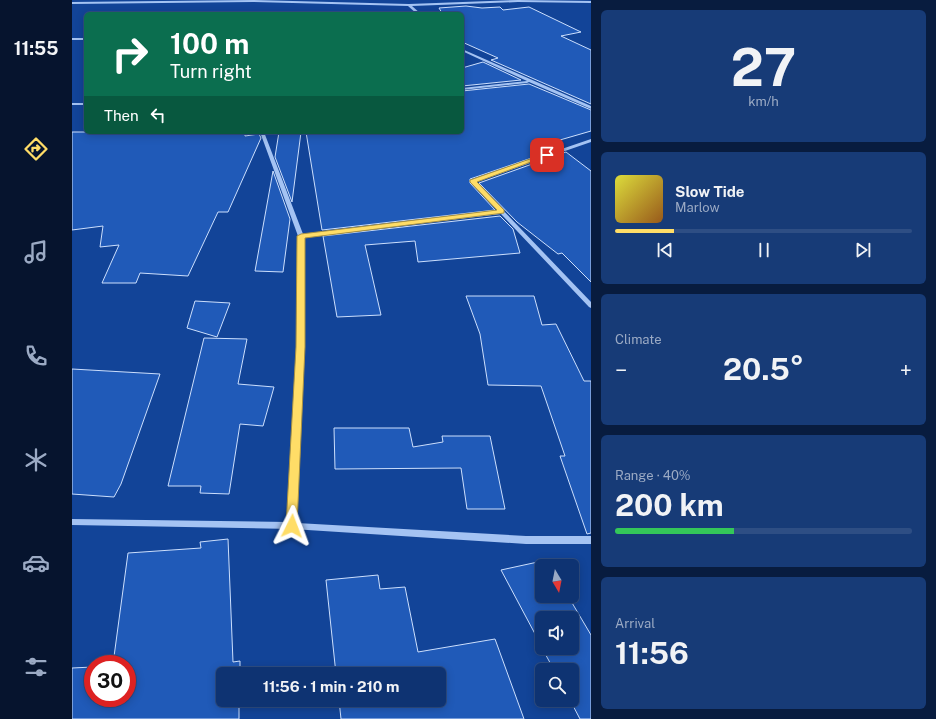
<!DOCTYPE html>
<meta charset="utf-8">
<style>
body{margin:0;font-family:"Public Sans",sans-serif;background:#173b77;color:#f1f3f6;height:100vh;display:flex;flex-direction:column;font-size:15px;white-space:nowrap}
*{box-sizing:border-box;margin:0}
p{font-size:13px;color:#9baac4}
.icon{flex:none;width:22px;height:22px;fill:none;stroke:currentColor;stroke-width:2;stroke-linecap:round;stroke-linejoin:round}
.map{position:relative;flex:1;overflow:hidden}
.side{display:flex;flex-direction:column;gap:10px;padding:10px;background:#081c3f;width:345px}
.side>*{flex:none}
.hud{position:absolute;left:12px;top:12px;width:380px;height:122px;border-radius:6px;box-shadow:0 2px 10px #0003,0 0 0 1px #2e4e84;background:#0b6e4f;color:#fff;overflow:hidden}
.needle{width:26px;rotate:170deg}
.buttons{position:absolute;left:463px;top:559px;display:grid;gap:8px}
.buttons a{display:grid;place-items:center;width:44px;height:44px;border-radius:6px;background:#0e3372;box-shadow:0 2px 10px #0003,0 0 0 1px #2e4e84;font-size:20px}
.speed{position:absolute;left:12px;top:655px;display:flex;gap:8px;font-size:20px;font-weight:700;text-align:center}
.speed>*{display:grid;place-content:center;width:52px;height:52px;border-radius:50%;background:#0e3372;box-shadow:0 2px 10px #0003,0 0 0 1px #2e4e84;line-height:1}
.speed .limit{border:6px solid #d22;background:#fff;color:#111}
.pin{position:absolute;display:grid;place-items:center;width:34px;height:34px;color:#fff;margin:-17px;border-radius:8px;box-shadow:0 2px 6px #0006}
.me{position:absolute;width:44px;margin:-22px;rotate:3deg;stroke-linejoin:round;filter:drop-shadow(0 0 3px #0008)}
.turn{display:flex;align-items:center;gap:14px;height:84px;padding:0 20px;font-size:18px}
.turn .icon{width:52px;height:52px;stroke-width:2.5}
.turn b{display:block;font-size:28px;line-height:34px}
.then{display:flex;align-items:center;height:38px;padding:0 20px;background:#0003;gap:8px;font-size:15px}
.big{font-size:30px;font-weight:700;line-height:1.1}
.side .card{flex:1;display:flex;flex-direction:column;justify-content:center;gap:6px;min-width:0;padding:0 14px;border-radius:6px;background:#173b77}
.side .dial{align-items:center;gap:0}
.dial b{font-size:52px;line-height:1}
.song{display:flex;align-items:center;gap:12px}
.cover{width:48px;height:48px;border-radius:6px;background:linear-gradient(135deg,hsl(60 70% 55%),hsl(30 70% 35%))}
.played{height:4px;border-radius:2px;background:linear-gradient(90deg,#ffdd67 20%,#2e4e84 20%)}
.keys{display:flex;justify-content:space-around;direction:ltr}
.heat{display:flex;justify-content:space-between;align-items:center;font-size:22px;direction:ltr}
.charge{height:6px;border-radius:3px;background:linear-gradient(90deg,#34c759 40%,#2e4e84 0)}
.trip{position:absolute;left:144px;top:667px;width:230px;height:40px;border-radius:6px;background:#0e3372;box-shadow:0 2px 10px #0003,0 0 0 1px #2e4e84;font-weight:700;line-height:40px;text-align:center}
main{display:flex;flex:1;min-height:0}
.tab-bar{display:flex;flex-direction:column;width:72px;justify-content:space-around;align-items:center;background:#06142e;color:#9baac4}
.tab-bar .icon{width:28px;height:28px}
.tab-bar .on{color:#ffdd67}
.tab-bar b{font-size:18px;color:#f1f3f6}
.map>svg:first-child{display:block}
.building{fill:#205ab8;stroke:#ccdffd}
.lines{fill:none;stroke-linecap:round;stroke-linejoin:round}
.minor{fill:#a4c3f3;fill-rule:evenodd}
.route{fill:#ffdd67;stroke:#a69043}
</style>
<main>
<nav class="tab-bar">
<b>11:55</b>
<svg class="icon on" aria-label="directions" viewBox="0 0 24 24"><path d="M12 3l9 9-9 9-9-9zM9 14v-3h6M13 9l2 2-2 2"/></svg>
<svg class="icon" aria-label="music" viewBox="0 0 24 24"><path d="M9 18V5l10-2v13"/><circle cx="6" cy="18" r="3"/><circle cx="16" cy="16" r="3"/></svg>
<svg class="icon" aria-label="phone" viewBox="0 0 24 24"><path d="M5 4h4l2 5-3 2q2 4 5 5l2-3 5 2v4C11 20 4 13 5 4z"/></svg>
<svg class="icon" aria-label="climate" viewBox="0 0 24 24"><path d="M12 3v18M4 7l16 10M4 17L20 7"/></svg>
<svg class="icon" aria-label="car" viewBox="0 0 24 24"><path d="M5 17H2v-5l4-1 3-4h7l3 4 3 1v5h-3M9 17h6M6 11h13"/><circle cx="7" cy="17" r="2"/><circle cx="17" cy="17" r="2"/></svg>
<svg class="icon" aria-label="filters" viewBox="0 0 24 24"><path d="M4 7h16M4 17h16"/><circle cx="9" cy="7" r="2"/><circle cx="15" cy="17" r="2"/></svg>
</nav>
<div class="map">
<svg width="519" height="719" viewBox="0 0 519 719">
<rect width="100%" height="100%" fill="#124498"/>
<g class="building">
<path d="M394 6 410 8 428 7 431 10 457 7 509 32 489 36 519 50V104L419 60 426 58 390 42V14L366 13H370L367 8Z"/>
<path d="M411 62 449 80 390 86V68Z"/>
<path d="M457 84 519 110V131L481 142 489 148 398 179V183L423 210 250 230 234 132H390V91Z"/>
<path d="M0 132H173V136L187 134 189 138 156 212H146L116 276 68 273 64 283H30L47 245 28 247 31 226 0 230Z"/>
<path d="M207 132H229L220 202 203 157Z"/>
<path d="M494 152 519 171V282L490 253 486 254 445 222 407 183Z"/>
<path d="M201 171 218 219 211 272 183 271Z"/>
<path d="M428 216 441 229 448 253 346 262 343 241 293 245 309 315 265 317 251 236Z"/>
<path d="M394 296H462L470 325 484 324 512 381H519V533L515 534 488 456H493L469 386 416 385 408 334Z"/>
<path d="M123 301 158 303 145 337 115 328Z"/>
<path d="M132 338 175 339 166 384 202 387 191 426 168 424 157 494 128 493 129 486H96Z"/>
<path d="M0 369 88 374 49 484 42 497 0 494Z"/>
<path d="M262 428H337L341 447 371 442 370 436H418L433 509H395L389 468 263 469Z"/>
<path d="M156 539 161 662 168 661V674H151V700H167V719H0V668L21 667V698H55V664H41L56 553 129 548 128 542Z"/>
<path d="M475 560 479 566H470V596H496L519 635V719H508L498 700H500V670H482L470 648H500V618H470V647L429 570Z"/>
<path d="M306 575 308 589 333 587 346 652 423 639 452 719H269L267 700H367V674H264L254 580Z"/>
</g>
<g class="lines">
<g class="minor">
<path d="M181 0 337 4 446 0 519 1V3L446 2 340 6 349 14H345L336 6 181 2 0 4V2Z"/>
<rect x="0" y="38" width="14" height="2"/>
<path d="M390 49 519 106V109L457 82 455 83 390 90V88L455 81 390 51Z"/>
<rect x="0" y="103" width="14" height="2"/>
<path d="M188 132H192L231 234 426 211 399 182V180L519 139V142L404 182 519 302V308L517 307 429 214 232 237V347L225 523 454 536H519V544H454L220 529 0 525V519L216 522 226 347V236Z"/>
</g>
</g>
<path class="route" d="M472 154 478 155 405 182 432 210V213L233 238V347L225 526 224 529H215L214 526 224 347 225 236 229 234 425 210 398 182V180Z"/>
</svg>
<div class="buttons">
<a><svg class="needle" viewBox="-14 -14 28 28"><path d="M0-13l5 13h-10z" fill="#e53935"/><path d="M0 13l5-13h-10z" fill="#9baac4"/></svg></a>
<a><svg class="icon" aria-label="sound" viewBox="0 0 24 24"><path d="M4 9h4l5-4v14l-5-4H4zM17 9q2 3 0 6"/></svg></a>
<a><svg class="icon" aria-label="search" viewBox="0 0 24 24"><circle cx="10" cy="10" r="6"/><path d="M15 15l6 6"/></svg></a>
</div>
<div class="speed"><div class="limit">30</div></div>
<div class="pin" style="left:475px;top:155px;background:#d93025"><svg class="icon" aria-label="arrive" viewBox="0 0 24 24"><path d="M6 21V4h12l-3 4 3 4H6"/></svg></div>
<svg class="me" style="left:220px;top:526px" viewBox="-20 -20 40 40"><path d="M0-17L14 15 0 8-14 15z" fill="#ffdd67" stroke="#fff" stroke-width="4"/></svg>
<div class="trip">11:56 · 1 min · 210 m</div>
<div class="hud">
<div class="turn"><svg class="icon" aria-label="right" viewBox="0 0 24 24"><path d="M7 20v-9h11M14 6l5 5-5 5"/></svg><div><b>100 m</b>Turn right</div></div>
<div class="then">Then<svg class="icon" aria-label="left" viewBox="0 0 24 24"><path d="M17 20v-9H6M10 6l-5 5 5 5"/></svg></div>
</div>
</div>
<section class="side">
<div class="card dial"><b>27</b><p>km/h</p></div>
<div class="card">
<div class="song"><i class="cover"></i><div><b>Slow Tide</b><p>Marlow</p></div></div>
<div class="played"></div>
<div class="keys"><svg class="icon" aria-label="previous" viewBox="0 0 24 24"><path d="M18 5L8 12l10 7zM5 5v14"/></svg><svg class="icon" aria-label="pause" viewBox="0 0 24 24"><path d="M8 5v14M16 5v14"/></svg><svg class="icon" aria-label="next" viewBox="0 0 24 24"><path d="M6 5l10 7-10 7zM19 5v14"/></svg></div>
</div>
<div class="card"><p>Climate</p>
<div class="heat"><a>−</a><b class="big">20.5°</b><a>+</a></div>
</div>
<div class="card"><p>Range · 40%</p><b class="big">200 km</b><div class="charge"></div></div>
<div class="card"><p>Arrival</p><b class="big">11:56</b></div>
</section>
</main>
